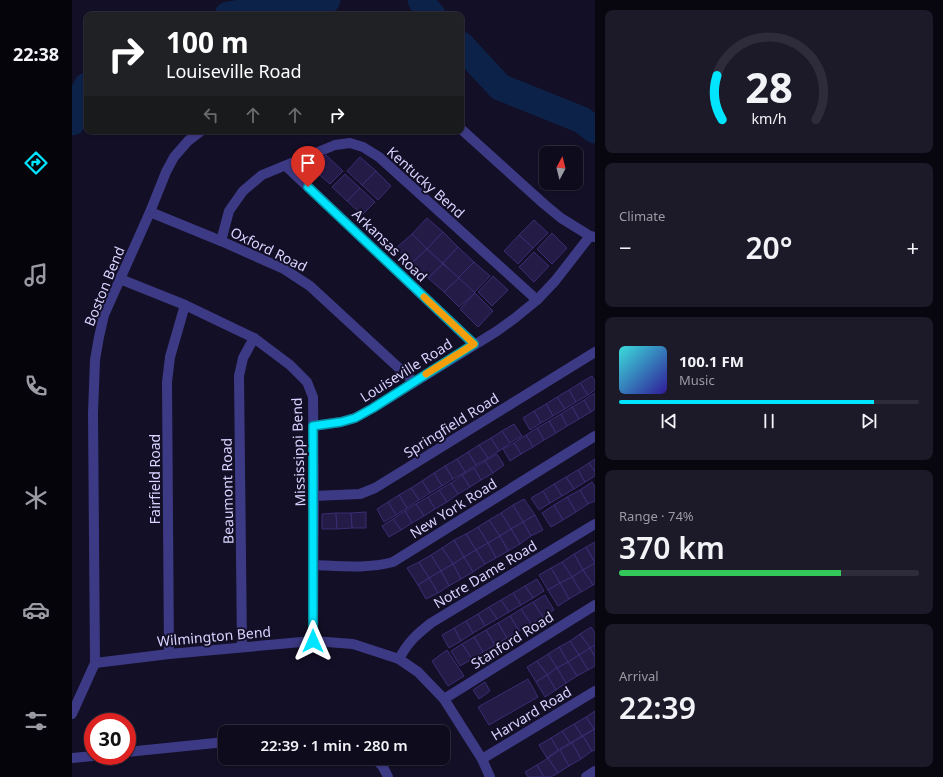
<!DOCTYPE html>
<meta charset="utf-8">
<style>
body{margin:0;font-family:"Noto Sans",sans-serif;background:#1c1929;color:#f1f3f6;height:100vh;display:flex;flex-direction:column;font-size:15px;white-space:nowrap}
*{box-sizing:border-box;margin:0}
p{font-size:13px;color:#9b9ba3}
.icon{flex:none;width:22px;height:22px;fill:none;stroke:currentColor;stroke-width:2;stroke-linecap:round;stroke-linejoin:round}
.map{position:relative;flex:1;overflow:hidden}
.details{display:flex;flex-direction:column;gap:10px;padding:10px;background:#08060f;width:348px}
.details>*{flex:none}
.banner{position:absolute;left:12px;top:12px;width:380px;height:122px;border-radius:8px;box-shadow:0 1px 3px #0004,0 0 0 1px #2e2b3b;background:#202124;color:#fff;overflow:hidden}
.needle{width:26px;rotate:7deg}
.buttons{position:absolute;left:467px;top:146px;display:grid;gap:8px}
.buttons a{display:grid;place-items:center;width:44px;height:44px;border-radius:8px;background:#0e0b1c;box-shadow:0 1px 3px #0004,0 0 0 1px #2e2b3b;font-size:20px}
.speed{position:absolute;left:12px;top:713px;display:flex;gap:8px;font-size:20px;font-weight:700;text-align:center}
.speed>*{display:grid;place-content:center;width:52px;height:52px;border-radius:50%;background:#0e0b1c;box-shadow:0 1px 3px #0004,0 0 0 1px #2e2b3b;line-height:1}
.speed .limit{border:6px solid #d22;background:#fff;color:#111}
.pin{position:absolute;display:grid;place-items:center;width:34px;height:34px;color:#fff;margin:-41px -17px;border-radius:50% 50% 50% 0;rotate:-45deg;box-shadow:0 0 4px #0007}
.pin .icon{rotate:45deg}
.me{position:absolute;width:44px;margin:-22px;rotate:0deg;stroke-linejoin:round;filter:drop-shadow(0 0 3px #0008)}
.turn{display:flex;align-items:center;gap:14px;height:84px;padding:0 16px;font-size:18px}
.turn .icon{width:52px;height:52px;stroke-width:2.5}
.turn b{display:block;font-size:28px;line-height:34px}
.lanes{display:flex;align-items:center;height:38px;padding:0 16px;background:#0003;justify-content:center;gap:20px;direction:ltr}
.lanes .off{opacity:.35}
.big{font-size:30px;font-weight:600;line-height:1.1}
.details .tile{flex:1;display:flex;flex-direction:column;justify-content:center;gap:6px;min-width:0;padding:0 14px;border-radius:8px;background:#1c1929}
.details .dial{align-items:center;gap:0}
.dial svg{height:104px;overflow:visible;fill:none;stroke:#2e2b3b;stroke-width:7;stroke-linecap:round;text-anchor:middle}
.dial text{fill:#f1f3f6;stroke:none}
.song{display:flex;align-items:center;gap:12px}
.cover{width:48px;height:48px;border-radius:6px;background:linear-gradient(135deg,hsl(180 70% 55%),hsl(250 70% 35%))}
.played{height:4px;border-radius:2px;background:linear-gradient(90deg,#00e5ff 85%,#2e2b3b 85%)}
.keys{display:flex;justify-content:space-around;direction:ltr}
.heat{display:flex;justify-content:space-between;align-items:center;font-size:22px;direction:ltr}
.charge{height:6px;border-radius:3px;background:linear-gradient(90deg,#34c759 74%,#2e2b3b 0)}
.trip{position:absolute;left:146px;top:725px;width:232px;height:40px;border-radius:8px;background:#0e0b1c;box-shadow:0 1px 3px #0004,0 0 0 1px #2e2b3b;font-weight:600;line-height:40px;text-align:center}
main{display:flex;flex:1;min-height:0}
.dock{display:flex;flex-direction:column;width:72px;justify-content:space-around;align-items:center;background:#06040b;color:#9b9ba3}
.dock .icon{width:28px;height:28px}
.dock .on{color:#00e5ff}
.dock b{font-size:18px;color:#f1f3f6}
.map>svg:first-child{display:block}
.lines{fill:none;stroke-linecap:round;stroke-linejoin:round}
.river{stroke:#0c2248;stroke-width:27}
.building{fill:#241b47;stroke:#3b2d73}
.minor{stroke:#3d3a85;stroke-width:10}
.route-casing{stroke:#0095a6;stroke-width:10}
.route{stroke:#00e5ff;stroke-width:7}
.slow{stroke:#f59e0b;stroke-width:7}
.labels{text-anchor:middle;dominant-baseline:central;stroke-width:4;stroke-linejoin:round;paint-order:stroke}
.street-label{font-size:14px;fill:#d9d4ff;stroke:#130f26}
</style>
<main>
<nav class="dock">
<b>22:38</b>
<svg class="icon on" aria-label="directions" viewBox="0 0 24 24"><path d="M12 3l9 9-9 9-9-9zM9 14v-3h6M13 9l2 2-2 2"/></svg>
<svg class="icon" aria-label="music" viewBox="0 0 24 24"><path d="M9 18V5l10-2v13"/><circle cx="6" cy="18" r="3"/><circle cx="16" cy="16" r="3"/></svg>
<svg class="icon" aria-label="phone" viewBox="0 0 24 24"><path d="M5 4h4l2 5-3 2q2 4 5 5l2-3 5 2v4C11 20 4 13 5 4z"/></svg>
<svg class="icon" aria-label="climate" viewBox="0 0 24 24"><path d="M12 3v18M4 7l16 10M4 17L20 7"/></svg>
<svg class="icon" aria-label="car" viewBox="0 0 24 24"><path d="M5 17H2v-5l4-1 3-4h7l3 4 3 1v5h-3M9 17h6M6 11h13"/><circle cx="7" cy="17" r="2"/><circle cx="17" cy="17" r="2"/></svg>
<svg class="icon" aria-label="filters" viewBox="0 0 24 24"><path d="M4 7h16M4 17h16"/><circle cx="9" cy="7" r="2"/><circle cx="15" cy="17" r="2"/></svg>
</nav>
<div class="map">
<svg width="523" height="777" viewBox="0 0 523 777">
<rect width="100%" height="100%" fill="#130f26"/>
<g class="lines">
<g class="river">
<path d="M349 0 353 7 360 15"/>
<path d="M156 15 255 0"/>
<path d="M389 45 428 87 510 120 523 130"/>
<path d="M0 122 6 104 15 86"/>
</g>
</g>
<g class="building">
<path d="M254 155 271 171 258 184 241 169Z"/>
<path d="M288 157 304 171 290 185 275 171Z"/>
<path d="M304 171 319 186 306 200 290 185Z"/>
<path d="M273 174 288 188 275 201 260 187Z"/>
<path d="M288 188 303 202 290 215 275 201Z"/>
<path d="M355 218 371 232 355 249 340 234Z"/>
<path d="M462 220 476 233 461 248 447 235Z"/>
<path d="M371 232 386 247 371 263 355 249Z"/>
<path d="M480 233 495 248 480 264 465 249Z"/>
<path d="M340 234 355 249 340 263 324 248Z"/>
<path d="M447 235 461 248 446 264 432 251Z"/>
<path d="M386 247 402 262 386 278 371 263Z"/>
<path d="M355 249 371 264 356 278 340 263Z"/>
<path d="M462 252 477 266 462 282 447 267Z"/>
<path d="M402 262 418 276 402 293 386 278Z"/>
<path d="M371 264 387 278 372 292 356 278Z"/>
<path d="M421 276 436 290 420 306 406 292Z"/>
<path d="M387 278 403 293 387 307 372 292Z"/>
<path d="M403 293 421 311 406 327 388 309Z"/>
<path d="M520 376 523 381V390L516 395 508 383Z"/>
<path d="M508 383 516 395 504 402 497 390Z"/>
<path d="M497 390 504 402 493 409 485 397Z"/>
<path d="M523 393V409L519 412 512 400Z"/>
<path d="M485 397 493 409 481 416 474 404Z"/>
<path d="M512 400 519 412 507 419 500 407Z"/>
<path d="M474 404 481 416 469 423 462 411Z"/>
<path d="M500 407 507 419 495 426 489 414Z"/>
<path d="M462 411 469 423 458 430 451 418Z"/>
<path d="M489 414 495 426 484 433 477 421Z"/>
<path d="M477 421 484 433 472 440 465 428Z"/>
<path d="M442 424 450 436 438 443 430 431Z"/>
<path d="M465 428 472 440 461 447 454 435Z"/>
<path d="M430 431 438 443 427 451 419 438Z"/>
<path d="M454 435 461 447 449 454 442 443Z"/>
<path d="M419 438 427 451 416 458 407 445Z"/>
<path d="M442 443 449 454 438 461 431 449Z"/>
<path d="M407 445 416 458 404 465 396 452Z"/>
<path d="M396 452 404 465 393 472 385 459Z"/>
<path d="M425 454 432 465 421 473 413 461Z"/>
<path d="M385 459 393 472 381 479 373 466Z"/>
<path d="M523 459V472L517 463Z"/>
<path d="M413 461 421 473 409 480 402 468Z"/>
<path d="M517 463 523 472V476L513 482 506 470Z"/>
<path d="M373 466 381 479 370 486 362 473Z"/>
<path d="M402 468 409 480 398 487 390 475Z"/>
<path d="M506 470 513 482 502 489 494 477Z"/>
<path d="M362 473 370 486 358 493 350 481Z"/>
<path d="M390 475 398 487 386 494 379 483Z"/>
<path d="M494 477 502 489 490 496 482 484Z"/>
<path d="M350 481 358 493 347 500 339 488Z"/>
<path d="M520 482 523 487V501L516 504 508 490Z"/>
<path d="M379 483 386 494 375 502 367 490Z"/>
<path d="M482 484 490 496 478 503 471 491Z"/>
<path d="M339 488 347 500 335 508 327 495Z"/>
<path d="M367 490 375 502 363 509 356 497Z"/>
<path d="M508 490 516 504 504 512 495 497Z"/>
<path d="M471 491 478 503 467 510 459 498Z"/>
<path d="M327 495 335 508 324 515 316 502Z"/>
<path d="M356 497 363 509 352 516 344 504Z"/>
<path d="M495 497 504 512 491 520 482 505Z"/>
<path d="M452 499 463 515 451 522 441 505Z"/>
<path d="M316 502 324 515 312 522 305 509Z"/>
<path d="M344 504 352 516 340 523 333 511Z"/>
<path d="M441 505 451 522 439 529 429 513Z"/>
<path d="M482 505 491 520 479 527 470 513Z"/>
<path d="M333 511 340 523 329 530 321 519Z"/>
<path d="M294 512V528H280L279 513Z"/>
<path d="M264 513 265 529H250V514Z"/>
<path d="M264 513H279L280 528 265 529Z"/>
<path d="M429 513 439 529 428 536 417 520Z"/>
<path d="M463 515 471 530 459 536 451 522Z"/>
<path d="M321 519 329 530 317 537 310 526Z"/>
<path d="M417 520 428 536 416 543 406 527Z"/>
<path d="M451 522 459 536 448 544 439 529Z"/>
<path d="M406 527 416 543 404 550 394 534Z"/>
<path d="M439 529 448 544 436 551 428 536Z"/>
<path d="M394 534 404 550 392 557 382 540Z"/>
<path d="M428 536 436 551 424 558 416 543Z"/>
<path d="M382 540 392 557 381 564 370 548Z"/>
<path d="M523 542V562L514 547Z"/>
<path d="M416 543 424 558 413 564 404 550Z"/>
<path d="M514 547 523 563 511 570 502 554Z"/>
<path d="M370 548 381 564 369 571 359 555Z"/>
<path d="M404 550 413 564 401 572 392 557Z"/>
<path d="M502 554 511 570 500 577 490 562Z"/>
<path d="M359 555 369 571 357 578 347 562Z"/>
<path d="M392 557 401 572 389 579 381 564Z"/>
<path d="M347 562 357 578 346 585 335 568Z"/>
<path d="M490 562 500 577 488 583 479 568Z"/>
<path d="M523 563V584L521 585 511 570Z"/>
<path d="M381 564 389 579 377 586 369 571Z"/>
<path d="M479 568 488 583 476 590 467 575Z"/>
<path d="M511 570 521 585 509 592 500 577Z"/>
<path d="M369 571 377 586 366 593 357 578Z"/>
<path d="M500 577 509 592 497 599 488 583Z"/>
<path d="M357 578 366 593 354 599 346 585Z"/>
<path d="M465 579 472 591 461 598 453 586Z"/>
<path d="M488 583 497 599 486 606 476 590Z"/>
<path d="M453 586 461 598 449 605 441 593Z"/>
<path d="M441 593 449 605 437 612 429 600Z"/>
<path d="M473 595 482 610 471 617 461 602Z"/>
<path d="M429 600 437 612 425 619 417 607Z"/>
<path d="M461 602 471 617 459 624 449 609Z"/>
<path d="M417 607 425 619 413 626 406 614Z"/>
<path d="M449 609 459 624 447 631 438 616Z"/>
<path d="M406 614 413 626 401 633 394 621Z"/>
<path d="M438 616 447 631 435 638 426 623Z"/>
<path d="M394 621 401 633 389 641 382 628Z"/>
<path d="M426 623 435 638 423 645 414 630Z"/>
<path d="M519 627 523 633V645L518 648 508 634Z"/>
<path d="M382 628 389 641 377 648 370 635Z"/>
<path d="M414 630 423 645 411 652 402 637Z"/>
<path d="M508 634 518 648 507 655 498 641Z"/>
<path d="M402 637 411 652 400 659 390 644Z"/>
<path d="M498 641 507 655 496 662 487 647Z"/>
<path d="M390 644 400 659 388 666 379 651Z"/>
<path d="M523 645V657L518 648Z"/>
<path d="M487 647 496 662 485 668 476 654Z"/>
<path d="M518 648 523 657V666L516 670 507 655Z"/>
<path d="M375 650 392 676 376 686 360 661Z"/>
<path d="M476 654 485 668 475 675 465 661Z"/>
<path d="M507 655 516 670 505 676 496 662Z"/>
<path d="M465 661 475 675 464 682 455 667Z"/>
<path d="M496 662 505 676 494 683 485 668Z"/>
<path d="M485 668 494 683 484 690 475 675Z"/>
<path d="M475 675 484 690 473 697 464 682Z"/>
<path d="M456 679 466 697 417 725 406 707Z"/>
<path d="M413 682 418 691 407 699 401 690Z"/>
<path d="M523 711V728L522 729 514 717Z"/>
<path d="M514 717 522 729 510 736 502 724Z"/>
<path d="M502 724 510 736 498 743 490 731Z"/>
<path d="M523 729V750L520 751 511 736Z"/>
<path d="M490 731 498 743 486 750 479 738Z"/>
<path d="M511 736 520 751 509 759 500 743Z"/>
<path d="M479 738 486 750 475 758 467 745Z"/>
<path d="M500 743 509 759 497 766 488 750Z"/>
<path d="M488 750 497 766 486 773 476 758Z"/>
<path d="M476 758 486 773 479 777H472L465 765Z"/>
<path d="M465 765 472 777H456L453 772Z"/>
</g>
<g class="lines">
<g class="minor">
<path d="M389 129 472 204 489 218 518 236 523 237"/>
<path d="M214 166 402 344"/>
<path d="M78 212 149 241 212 269 238 286 342 382"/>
<path d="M149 241 157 211 171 191 190 175 263 145 278 143 291 147 307 157 465 300"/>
<path d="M48 279 113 305 182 338 218 365 235 382 241 397 242 496 241 641"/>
<path d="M241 426 269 422 283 418 301 408 425 331 443 318 465 300 483 281 518 236"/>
<path d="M242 496 288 494 303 488 523 352"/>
<path d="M242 565C268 566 295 569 321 562L523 436"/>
<path d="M170 647 167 376 171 358 182 338"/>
<path d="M97 654 95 382 98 357 113 305"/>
<path d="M327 659C336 642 344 635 359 623L523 524"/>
<path d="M23 663 97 654 241 641 281 644 327 659 346 672 372 699 410 759 418 777"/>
<path d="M372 699 523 605"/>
<path d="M0 714 23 663 21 413 23 360 27 337 32 315 78 212 94 172 102 157 116 141 129 131"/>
<path d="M55 752 153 742"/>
<path d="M0 758 21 756"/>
<path d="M303 758 311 767 316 777"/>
<path d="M410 759 523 691"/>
<path d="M514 777 523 771"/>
</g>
</g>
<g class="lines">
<g class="route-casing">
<path id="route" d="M236 187 402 344 301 408 283 418 269 422 241 426V641"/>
</g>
<use href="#route" class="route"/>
<path class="slow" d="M352 297 402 344 354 374"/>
</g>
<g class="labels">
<g class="street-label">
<text transform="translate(354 182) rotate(42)">Kentucky Bend</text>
<text transform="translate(318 245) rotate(44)">Arkansas Road</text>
<text transform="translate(197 249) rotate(26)">Oxford Road</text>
<text transform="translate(32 286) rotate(-68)">Boston Bend</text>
<text transform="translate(334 370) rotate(-32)">Louiseville Road</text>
<text transform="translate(379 425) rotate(-32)">Springfield Road</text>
<text transform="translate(226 452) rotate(-92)">Mississippi Bend</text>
<text transform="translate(82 479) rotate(-90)">Fairfield Road</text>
<text transform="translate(155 491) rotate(-91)">Beaumont Road</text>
<text transform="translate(381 508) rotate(-32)">New York Road</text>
<text transform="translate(413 574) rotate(-31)">Notre Dame Road</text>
<text transform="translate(142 636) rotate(-5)">Wilmington Bend</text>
<text transform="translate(440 640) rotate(-32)">Stanford Road</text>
<text transform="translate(459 713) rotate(-31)">Harvard Road</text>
</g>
</g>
</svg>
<div class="buttons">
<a><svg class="needle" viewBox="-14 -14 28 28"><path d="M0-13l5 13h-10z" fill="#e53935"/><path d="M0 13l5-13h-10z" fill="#9b9ba3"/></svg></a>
</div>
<div class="speed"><div class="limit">30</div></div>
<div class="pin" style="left:236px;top:187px;background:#d93025"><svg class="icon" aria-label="arrive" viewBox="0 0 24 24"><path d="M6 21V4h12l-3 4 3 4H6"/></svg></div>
<svg class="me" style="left:241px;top:641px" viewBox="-20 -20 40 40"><path d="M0-17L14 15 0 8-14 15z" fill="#00e5ff" stroke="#fff" stroke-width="4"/></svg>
<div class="trip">22:39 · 1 min · 280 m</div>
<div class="banner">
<div class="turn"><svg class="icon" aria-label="right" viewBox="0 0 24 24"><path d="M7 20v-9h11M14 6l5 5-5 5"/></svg><div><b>100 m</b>Louiseville Road</div></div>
<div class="lanes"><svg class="icon off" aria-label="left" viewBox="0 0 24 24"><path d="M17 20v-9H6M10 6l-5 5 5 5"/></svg><svg class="icon off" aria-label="ahead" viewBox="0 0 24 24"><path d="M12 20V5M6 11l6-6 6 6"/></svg><svg class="icon off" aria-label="ahead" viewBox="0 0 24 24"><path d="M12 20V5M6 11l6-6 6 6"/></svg><svg class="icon" aria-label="right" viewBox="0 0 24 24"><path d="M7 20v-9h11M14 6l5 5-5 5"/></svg></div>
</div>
</div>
<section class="details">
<div class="tile dial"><svg viewBox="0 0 100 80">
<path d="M14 69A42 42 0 1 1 86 69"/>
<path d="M14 69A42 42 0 0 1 10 35" stroke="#00e5ff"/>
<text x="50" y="56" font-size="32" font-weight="700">28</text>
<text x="50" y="72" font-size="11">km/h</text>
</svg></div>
<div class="tile"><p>Climate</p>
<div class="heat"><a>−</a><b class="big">20°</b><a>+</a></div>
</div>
<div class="tile">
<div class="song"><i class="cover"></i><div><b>100.1 FM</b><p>Music</p></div></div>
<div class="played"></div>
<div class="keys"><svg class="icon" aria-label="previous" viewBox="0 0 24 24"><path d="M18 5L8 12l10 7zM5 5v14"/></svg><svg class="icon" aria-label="pause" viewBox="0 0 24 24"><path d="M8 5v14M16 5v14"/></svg><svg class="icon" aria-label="next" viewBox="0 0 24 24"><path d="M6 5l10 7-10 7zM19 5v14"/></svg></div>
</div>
<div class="tile"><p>Range · 74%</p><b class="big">370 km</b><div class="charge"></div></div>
<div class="tile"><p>Arrival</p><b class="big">22:39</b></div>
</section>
</main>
